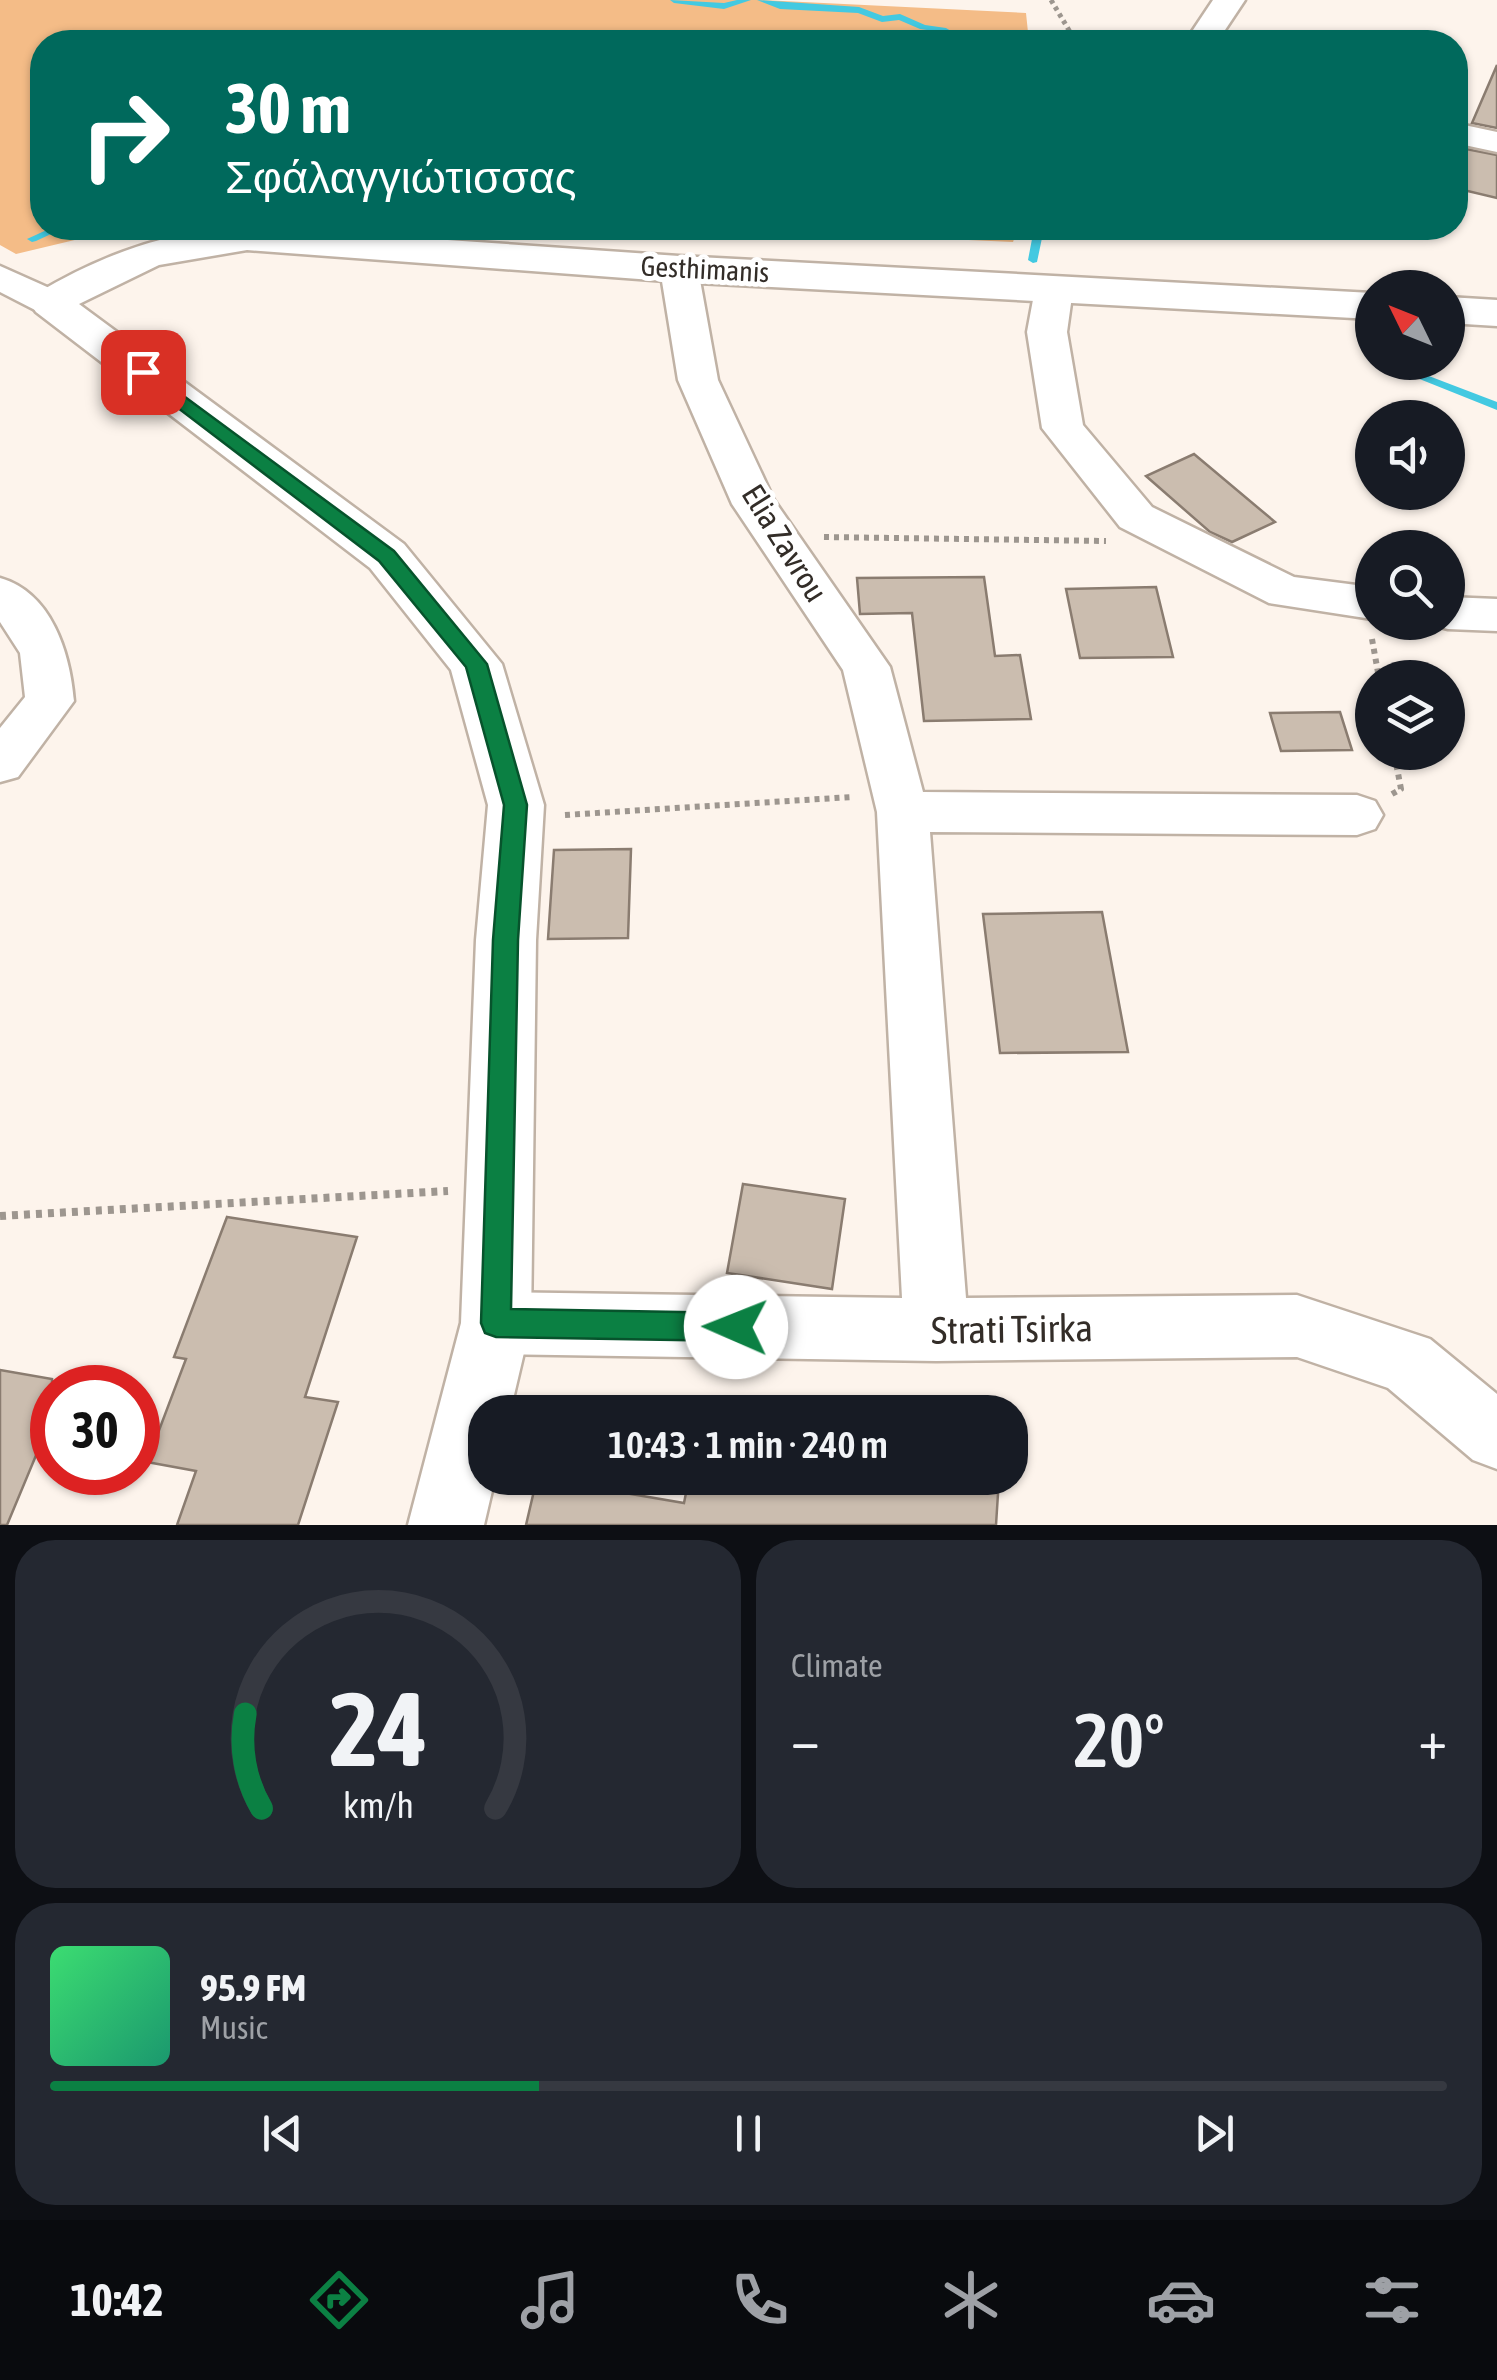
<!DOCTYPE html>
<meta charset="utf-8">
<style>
body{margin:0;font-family:"Asap Condensed",sans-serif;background:#242831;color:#f1f3f6;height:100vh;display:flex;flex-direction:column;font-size:38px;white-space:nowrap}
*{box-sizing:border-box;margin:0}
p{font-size:32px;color:#9ea1a6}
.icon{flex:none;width:55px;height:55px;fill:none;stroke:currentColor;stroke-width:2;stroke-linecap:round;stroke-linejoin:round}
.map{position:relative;height:1525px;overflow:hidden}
.side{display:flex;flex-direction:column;gap:15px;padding:15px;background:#0d0f14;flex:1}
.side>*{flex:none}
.top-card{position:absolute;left:30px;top:30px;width:1438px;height:210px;border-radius:40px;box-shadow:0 2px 8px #0004;background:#00695c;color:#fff;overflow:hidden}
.needle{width:65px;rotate:313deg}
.tools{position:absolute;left:1355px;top:270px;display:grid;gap:20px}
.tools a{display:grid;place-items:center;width:110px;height:110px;border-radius:50%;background:#171b24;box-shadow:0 2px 8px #0004;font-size:50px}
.speed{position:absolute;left:30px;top:1365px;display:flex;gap:20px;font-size:50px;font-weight:700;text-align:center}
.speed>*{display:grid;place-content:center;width:130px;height:130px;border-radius:50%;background:#171b24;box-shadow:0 2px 8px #0004;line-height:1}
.speed .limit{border:15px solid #d22;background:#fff;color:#111}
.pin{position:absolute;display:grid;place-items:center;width:85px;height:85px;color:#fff;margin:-42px;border-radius:20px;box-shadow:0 5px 15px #0006}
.me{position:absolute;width:110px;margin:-55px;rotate:271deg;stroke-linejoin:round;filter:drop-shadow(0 0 8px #0008)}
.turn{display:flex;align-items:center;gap:35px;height:210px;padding:0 30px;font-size:45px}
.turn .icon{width:130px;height:130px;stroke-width:2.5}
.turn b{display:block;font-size:70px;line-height:85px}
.big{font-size:75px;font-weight:600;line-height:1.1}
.side .widget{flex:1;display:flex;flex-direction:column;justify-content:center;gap:15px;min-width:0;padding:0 35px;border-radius:40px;background:#242831}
.side .dial{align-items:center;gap:0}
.dial svg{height:260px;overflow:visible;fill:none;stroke:#363941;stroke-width:7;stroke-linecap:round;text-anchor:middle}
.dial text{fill:#f1f3f6;stroke:none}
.song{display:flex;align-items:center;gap:30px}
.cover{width:120px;height:120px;border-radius:15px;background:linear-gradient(135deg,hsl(140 70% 55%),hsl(160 70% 35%))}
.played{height:10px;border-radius:5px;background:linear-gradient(90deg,#0b8043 35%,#363941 35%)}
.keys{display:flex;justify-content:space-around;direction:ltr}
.heat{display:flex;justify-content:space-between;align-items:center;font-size:55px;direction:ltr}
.side .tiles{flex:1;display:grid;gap:15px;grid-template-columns:1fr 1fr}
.widget:last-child{grid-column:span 2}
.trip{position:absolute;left:468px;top:1395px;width:560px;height:100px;border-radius:40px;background:#171b24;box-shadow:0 2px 8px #0004;font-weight:600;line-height:100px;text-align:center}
.menu{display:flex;height:160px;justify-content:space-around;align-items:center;background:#090b0e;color:#9ea1a6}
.menu .icon{width:70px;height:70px}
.menu .on{color:#0b8043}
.menu b{font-size:45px;color:#f1f3f6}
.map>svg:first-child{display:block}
.green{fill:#f4bc87}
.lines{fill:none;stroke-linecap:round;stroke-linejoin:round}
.stream{fill:#43c9e1;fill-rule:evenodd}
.building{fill:#cbbdaf;stroke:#8a7c70;stroke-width:2.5}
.minor-casing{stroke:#c0b2a5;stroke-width:5}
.tertiary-casing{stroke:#c0b2a5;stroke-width:5}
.path-far2{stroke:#9d968f;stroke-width:5;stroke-dasharray:4 4;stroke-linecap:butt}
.path-far1{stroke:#9d968f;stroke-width:6;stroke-dasharray:5 5;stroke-linecap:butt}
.path{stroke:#9d968f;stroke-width:8;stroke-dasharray:6 6;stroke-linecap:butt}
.minor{fill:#fff;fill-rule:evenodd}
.tertiary{fill:#fff;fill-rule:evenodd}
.route{fill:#0b8043;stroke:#07532c;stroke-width:2.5}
.labels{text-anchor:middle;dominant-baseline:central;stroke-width:10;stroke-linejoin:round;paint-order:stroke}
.far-street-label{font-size:28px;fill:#332d28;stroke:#fff}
.street-label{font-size:32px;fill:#332d28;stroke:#fff}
.near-street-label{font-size:38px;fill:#332d28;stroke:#fff}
</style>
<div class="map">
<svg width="1497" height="1525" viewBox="0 0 1497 1525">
<rect width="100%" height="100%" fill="#fdf4ec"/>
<g class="green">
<path d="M0 0H761L1026 13 1029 42H42V228H125L16 254 0 245Z"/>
<path d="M703 228H1018L1013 242Z"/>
</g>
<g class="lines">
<g class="stream">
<path d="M670 0 724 3 737 0H751L724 9 674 3Z"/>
<path d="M757 0 859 7 883 16 900 14 925 25 946 28 969 42H959L941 32 920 29 899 20 882 22 858 13 780 9Z"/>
<path d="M51 228H64L36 241 32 242 27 239Z"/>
<path d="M1016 228H1027L1042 238 1037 262 1033 263 1028 260 1032 239Z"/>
<path d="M1421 373 1497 402V410L1417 378 1415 376Z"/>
</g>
</g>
<g class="building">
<path d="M1497 65V128L1472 123Z"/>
<path d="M1461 148 1497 155V198L1455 188V161Z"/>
<path d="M1194 454 1275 522 1232 542 1210 532 1146 476Z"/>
<path d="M984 577 995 656 1020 655 1031 719 924 721 912 613 860 614 857 578Z"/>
<path d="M1156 587 1173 657 1080 658 1066 589Z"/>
<path d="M1340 712 1352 750 1281 751 1270 713Z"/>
<path d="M631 849 628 938 548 939 554 850Z"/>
<path d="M1102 912 1128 1052 1000 1053 983 914Z"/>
<path d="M743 1184 845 1199 832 1289 727 1273Z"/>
<path d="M227 1217 357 1237 305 1397 338 1402 298 1525H177L196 1471 147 1462 186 1359 174 1357Z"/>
<path d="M0 1370 52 1379V1417L7 1525H0Z"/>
<path d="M537 1478 684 1503 689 1478H999L996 1525H526Z"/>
</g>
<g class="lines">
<g class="minor-casing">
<g id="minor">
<path d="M1213 0H1245L1217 42H1185Z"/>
<path d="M1455 123 1497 132V152L1455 143Z"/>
<path d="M679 258 692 261 698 269 718 380 774 500 890 667 923 792 1357 795 1375 801 1383 815 1375 829 1357 835 930 832 966 1298 1297 1295 1430 1339 1497 1394V1469L1473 1460 1388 1388 1297 1357 936 1361 496 1354 473 1345 464 1323 473 1301 496 1292 902 1298 877 812 843 670 732 504 678 380 660 269 666 261Z"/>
<path d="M0 266 65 295 70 303 65 311 51 315 37 311 0 292Z"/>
<path d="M1054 277 1068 281 1073 289 1067 332 1083 425 1152 507 1294 577 1372 587V619L1269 603 1120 527 1042 428 1027 332 1035 289 1040 281Z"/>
<path d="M0 578C52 593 70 653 74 701L18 777 0 782V728L25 697 20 653 0 622Z"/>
<path d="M1448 597 1497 599V631L1448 629 1432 625 1448 622Z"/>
</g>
</g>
<g class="tertiary-casing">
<g id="tertiary">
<path d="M217 228H272L679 256 1372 293V319L679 282 247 250 159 265 79 304 404 544 502 664 544 805 536 940 531 1323 510 1412H485V1478H495L484 1525H408L461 1323 476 940 488 805 451 670 370 568 36 312 30 303 36 294C94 259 150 238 217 228Z"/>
<path d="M1448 297 1497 300V326L1448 323Z"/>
</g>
</g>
<path class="path-far2" d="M1051 0 1076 42"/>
<g class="path-far1">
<path d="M824 537 1106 541"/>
<path d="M1372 639 1379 678"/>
<path d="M1392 794 1401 789 1394 752"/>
<path d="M565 815 852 797"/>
</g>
<path class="path" d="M0 1216 448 1191"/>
<use href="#minor" class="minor"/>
<use href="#tertiary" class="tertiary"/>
</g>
<path class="route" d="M143 366 394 551 487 664 527 805 518 940 511 1309 736 1313 746 1317 750 1327 746 1337 736 1341 496 1337 485 1333 481 1323 493 940 504 805 466 667 379 561 136 376V368Z"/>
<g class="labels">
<g class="far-street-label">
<text transform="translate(705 269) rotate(3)">Gesthimanis</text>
</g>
<g class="street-label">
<text transform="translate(785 543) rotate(58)">Elia Zavrou</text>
</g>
<g class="near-street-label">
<text transform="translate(1012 1329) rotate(-1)">Strati Tsirka</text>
</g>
</g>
</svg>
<div class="tools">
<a><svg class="needle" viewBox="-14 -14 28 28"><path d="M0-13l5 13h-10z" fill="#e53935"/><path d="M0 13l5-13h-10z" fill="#9ea1a6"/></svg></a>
<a><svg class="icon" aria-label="sound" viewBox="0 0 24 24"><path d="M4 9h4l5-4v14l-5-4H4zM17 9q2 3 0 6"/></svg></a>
<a><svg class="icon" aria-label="search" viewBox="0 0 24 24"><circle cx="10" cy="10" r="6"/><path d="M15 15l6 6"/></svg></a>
<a><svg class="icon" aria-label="layers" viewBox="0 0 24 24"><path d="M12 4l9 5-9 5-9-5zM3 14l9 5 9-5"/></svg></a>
</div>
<div class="speed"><div class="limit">30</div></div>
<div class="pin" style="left:143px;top:372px;background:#d93025"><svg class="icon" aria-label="arrive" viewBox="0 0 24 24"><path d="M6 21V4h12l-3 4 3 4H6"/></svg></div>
<svg class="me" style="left:736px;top:1327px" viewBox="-20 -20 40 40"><circle r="19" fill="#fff"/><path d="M0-13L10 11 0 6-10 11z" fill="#0b8043"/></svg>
<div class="trip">10:43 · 1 min · 240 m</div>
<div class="top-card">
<div class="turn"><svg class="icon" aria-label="right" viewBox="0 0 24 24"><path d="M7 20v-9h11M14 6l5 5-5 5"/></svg><div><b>30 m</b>Σφάλαγγιώτισσας</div></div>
</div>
</div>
<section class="side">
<div class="tiles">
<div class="widget dial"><svg viewBox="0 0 100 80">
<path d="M14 69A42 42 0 1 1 86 69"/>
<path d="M14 69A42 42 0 0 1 9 40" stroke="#0b8043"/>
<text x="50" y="56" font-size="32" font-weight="700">24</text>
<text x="50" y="72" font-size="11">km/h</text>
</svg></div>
<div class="widget"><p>Climate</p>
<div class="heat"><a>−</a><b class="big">20°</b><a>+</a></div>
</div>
<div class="widget">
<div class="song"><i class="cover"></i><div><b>95.9 FM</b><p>Music</p></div></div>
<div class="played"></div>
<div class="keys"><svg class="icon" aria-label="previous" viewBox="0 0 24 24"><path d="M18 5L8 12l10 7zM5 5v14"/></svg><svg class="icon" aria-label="pause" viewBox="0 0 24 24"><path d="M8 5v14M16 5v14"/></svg><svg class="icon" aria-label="next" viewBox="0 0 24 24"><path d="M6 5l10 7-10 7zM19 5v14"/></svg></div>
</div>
</div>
</section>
<nav class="menu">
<b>10:42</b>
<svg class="icon on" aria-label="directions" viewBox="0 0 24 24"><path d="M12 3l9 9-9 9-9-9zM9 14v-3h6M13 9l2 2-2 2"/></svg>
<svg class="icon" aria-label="music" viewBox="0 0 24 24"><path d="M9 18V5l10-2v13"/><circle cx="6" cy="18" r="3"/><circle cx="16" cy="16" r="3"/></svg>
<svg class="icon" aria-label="phone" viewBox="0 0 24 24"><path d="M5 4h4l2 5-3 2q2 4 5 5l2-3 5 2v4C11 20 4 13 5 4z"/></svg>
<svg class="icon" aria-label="climate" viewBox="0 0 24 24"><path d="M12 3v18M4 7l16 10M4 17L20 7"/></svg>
<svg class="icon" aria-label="car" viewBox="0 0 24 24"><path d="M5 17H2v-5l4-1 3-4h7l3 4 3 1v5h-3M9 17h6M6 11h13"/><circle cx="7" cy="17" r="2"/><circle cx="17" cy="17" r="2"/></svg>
<svg class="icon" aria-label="filters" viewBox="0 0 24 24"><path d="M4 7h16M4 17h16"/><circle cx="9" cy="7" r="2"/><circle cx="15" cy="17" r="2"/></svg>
</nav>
